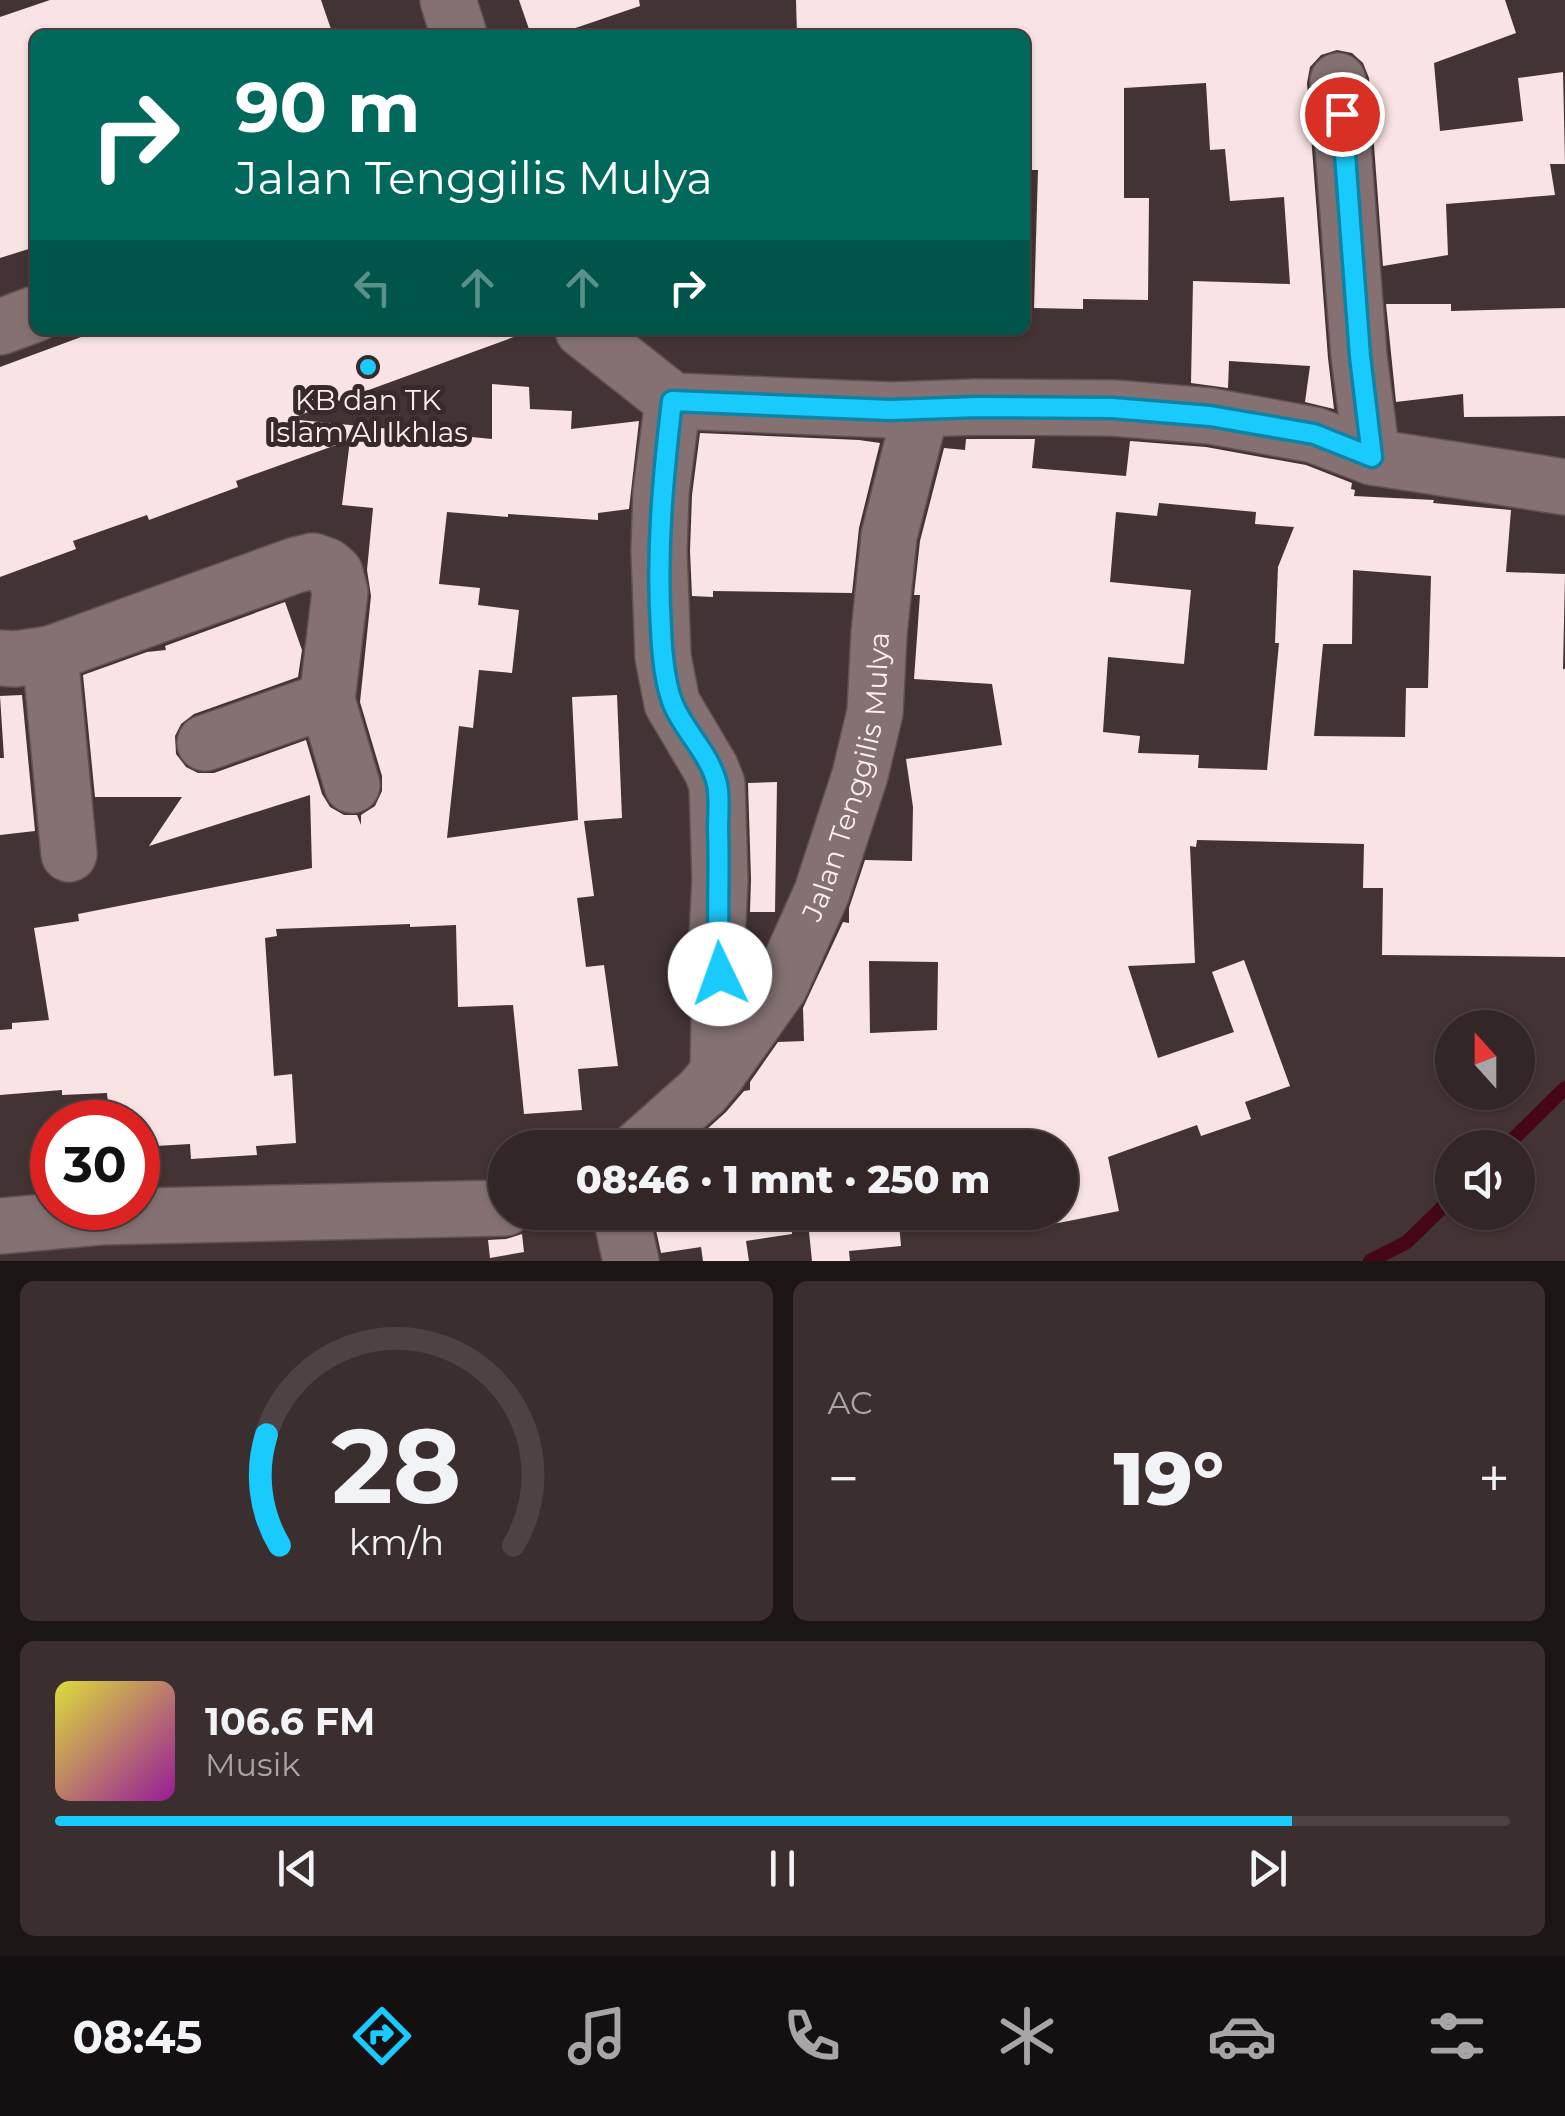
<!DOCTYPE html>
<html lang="id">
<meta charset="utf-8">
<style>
body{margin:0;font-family:Montserrat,sans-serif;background:#3b2e2f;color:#f1f3f6;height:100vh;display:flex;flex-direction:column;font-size:38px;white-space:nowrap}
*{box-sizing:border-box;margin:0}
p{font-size:32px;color:#a9a5a7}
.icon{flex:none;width:55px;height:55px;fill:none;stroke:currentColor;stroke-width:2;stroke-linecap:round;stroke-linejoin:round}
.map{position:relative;height:1261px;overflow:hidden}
.side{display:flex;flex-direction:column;gap:20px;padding:20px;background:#1c1515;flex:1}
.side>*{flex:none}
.top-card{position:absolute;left:30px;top:30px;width:1000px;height:305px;border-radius:15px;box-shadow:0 2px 8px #0004,0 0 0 2px #4e4344;background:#00695c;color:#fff;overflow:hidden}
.needle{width:65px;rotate:339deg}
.tools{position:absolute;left:1435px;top:1010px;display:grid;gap:20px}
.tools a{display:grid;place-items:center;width:100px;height:100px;border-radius:50%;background:#332627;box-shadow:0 2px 8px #0004,0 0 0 2px #4e4344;font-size:50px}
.speed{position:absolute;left:30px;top:1100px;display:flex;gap:20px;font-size:50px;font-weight:700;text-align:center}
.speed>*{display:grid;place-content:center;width:130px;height:130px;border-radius:50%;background:#332627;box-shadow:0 2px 8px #0004,0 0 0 2px #4e4344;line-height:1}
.speed .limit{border:15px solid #d22;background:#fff;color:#111}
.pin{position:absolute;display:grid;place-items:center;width:85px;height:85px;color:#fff;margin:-42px;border:5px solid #fff;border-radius:50%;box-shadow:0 2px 10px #0007}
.me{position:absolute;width:110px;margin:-55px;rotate:357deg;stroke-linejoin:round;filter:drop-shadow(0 0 8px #0008)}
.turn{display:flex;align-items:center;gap:35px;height:210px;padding:0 40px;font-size:45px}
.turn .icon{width:130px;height:130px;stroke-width:2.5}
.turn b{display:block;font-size:70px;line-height:85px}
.lanes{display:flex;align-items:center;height:95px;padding:0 40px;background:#0003;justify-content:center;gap:50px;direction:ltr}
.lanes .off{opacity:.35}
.big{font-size:75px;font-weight:800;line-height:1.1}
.side .card{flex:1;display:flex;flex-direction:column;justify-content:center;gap:15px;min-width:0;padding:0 35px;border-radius:15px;background:#3b2e2f}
.side .dial{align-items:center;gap:0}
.dial svg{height:260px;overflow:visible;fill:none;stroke:#4e4344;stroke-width:7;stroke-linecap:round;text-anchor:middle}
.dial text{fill:#f1f3f6;stroke:none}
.song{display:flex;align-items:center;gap:30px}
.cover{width:120px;height:120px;border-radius:15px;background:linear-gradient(135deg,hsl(60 70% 55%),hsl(300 70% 35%))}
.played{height:10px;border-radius:5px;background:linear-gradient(90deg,#19cafc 85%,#4e4344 85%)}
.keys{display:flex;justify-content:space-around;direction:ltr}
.heat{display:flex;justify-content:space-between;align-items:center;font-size:55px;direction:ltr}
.side .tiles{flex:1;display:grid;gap:20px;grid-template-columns:1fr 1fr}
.card:last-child{grid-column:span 2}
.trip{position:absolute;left:488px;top:1130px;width:590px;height:100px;border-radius:50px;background:#332627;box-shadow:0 2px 8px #0004,0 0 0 2px #4e4344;font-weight:800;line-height:100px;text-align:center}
.dock{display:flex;height:160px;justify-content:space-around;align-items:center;background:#140f10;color:#a9a5a7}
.dock .icon{width:70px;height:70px}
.dock .current{color:#19cafc}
.dock b{font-size:45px;color:#f1f3f6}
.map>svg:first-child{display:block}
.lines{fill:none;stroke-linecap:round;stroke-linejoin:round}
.stream{stroke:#450715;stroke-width:14}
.building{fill:#f9e3e4;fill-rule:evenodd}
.minor-casing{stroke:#605152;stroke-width:58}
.minor{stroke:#857172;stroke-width:55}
.route-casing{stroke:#1083a4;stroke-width:25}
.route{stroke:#19cafc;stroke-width:18}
.poi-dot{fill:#19cafc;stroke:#39292a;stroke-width:4}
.labels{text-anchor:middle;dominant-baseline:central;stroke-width:10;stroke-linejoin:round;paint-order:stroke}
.poi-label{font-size:28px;fill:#f9eeee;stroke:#39292a}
.street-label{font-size:28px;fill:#f9eeee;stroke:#39292a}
</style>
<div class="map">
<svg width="1565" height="1261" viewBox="0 0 1565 1261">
<rect width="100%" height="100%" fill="#443334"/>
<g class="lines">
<g class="stream">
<path d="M1504 1148 1565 1088"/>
<path d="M1370 1261 1407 1242 1452 1198"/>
</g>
</g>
<g class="building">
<path d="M50 0H321L333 35H35V247L0 258V17Z"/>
<path d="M519 0H639L640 6 555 35H531Z"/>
<path d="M796 0H1505L1516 33 1434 63 1440 131 1523 121 1518 78 1563 72 1565 164H1550L1555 195 1446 204 1448 255 1383 266 1369 78 1363 63 1352 53 1337 50 1321 55 1310 67 1307 83 1328 358 1334 409 1305 402 1310 366 1229 361 1228 388 1191 383 1193 281 1290 284 1284 197 1230 201 1225 149 1210 150 1206 83 1124 88V198H1149L1148 300 1083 299V309L1034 308 1038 170H1025V35H930V33L797 35Z"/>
<path d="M1386 304H1451V311L1565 308V416L1464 417 1463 394 1396 402Z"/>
<path d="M100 330H521L522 334 289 419 492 439V384L529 387 530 409 572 411 571 429 639 421 629 509 598 513V520L508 514V517L447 512 439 584 480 588 478 605 519 610 512 673 479 670 473 728 459 726 447 838 578 820 572 697 617 695 622 818 584 821 594 896 577 898 586 967 604 965 618 1066 578 1069 582 1110 524 1114 513 1005 458 1007 456 925 410 927V924L276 929 277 936 265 938 274 1076 292 1074 296 1143 256 1146 257 1155 191 1159 190 1144 138 1147V1122H133V1113L109 1114 107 1093 62 1095V1090L0 1095V1030L12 1029V1023L49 1020 34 928 79 921 78 914 312 868 310 795 149 846 182 797H95L83 675 147 652 166 650 165 646 285 602 302 650 298 677 194 714 181 724 175 736 176 754 186 767 198 773H214L306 740 322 794 330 807 344 815H357L361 825V815L375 806 382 791V776L360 702 371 596 367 570 373 508 342 505 350 440 236 481 238 487 149 520 147 515 73 541 76 549 0 577V367Z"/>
<path d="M700 433 859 440 880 443 859 528 852 593 713 591V597L692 596 690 551 692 495Z"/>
<path d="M966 439H1035L1032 468 1126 476 1130 441 1206 447 1306 465 1352 483 1351 489 1355 490 1354 496 1434 500 1433 503 1511 510 1506 572 1565 574 1563 669H1565V957L1382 955 1383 888H1363L1364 844 1197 840 1196 847 1190 846 1195 963 1128 966 1158 1058 1234 1032 1212 972 1244 960 1290 1086 1245 1102 1251 1119 1201 1136 1197 1125 1108 1157 1119 1211 1033 1228 1030 1212H1060V1148H706L705 1131 726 1112 744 1091 750 1090V1082L778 1042 804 1041 803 1008 843 922 849 923V908L865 860 912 861 913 807 906 759 1002 745 992 684 914 679 920 595H914L920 541 944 448 965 450ZM1159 503 1256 512 1255 524 1294 527 1278 567 1275 643H1279L1267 770 1198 768 1199 755 1138 753 1140 736 1103 732 1108 657 1184 664 1191 590 1110 582 1116 512 1157 516ZM1353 570 1431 576 1428 688H1406L1405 737 1314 736 1323 644H1352ZM869 961 938 962 937 1030 870 1033Z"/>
<path d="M22 695 35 831 0 835V758H4L0 696Z"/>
<path d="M777 782 775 912H750L751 879 748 783Z"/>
<path d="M652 1212H791L792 1234 746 1241 749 1261H703L701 1247 661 1253Z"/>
<path d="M807 1212H898L901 1246 849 1251 850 1261H812Z"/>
<path d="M522 1234 524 1252 490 1258 488 1240 506 1239Z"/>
</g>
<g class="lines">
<g class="minor-casing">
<g id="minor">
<path d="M448 0 459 35"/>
<path d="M1338 81 1359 356 1372 457"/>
<path d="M0 327 35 314"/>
<path d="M583 330 673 401 891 410 977 407 1113 408 1210 416 1314 435 1372 457 1565 487"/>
<path d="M673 401 661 492 659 551 663 657 672 703 711 769 717 784 720 880 717 937 720 974 718 1073"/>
<path d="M50 654 69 854"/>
<path d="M0 658 15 659 50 654 296 565 313 561 327 566 335 573 340 592 327 700 352 785"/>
<path d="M205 743 327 700"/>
<path id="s1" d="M639 1148 702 1092 718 1073 780 986 822 892 860 775 875 712 879 634 889 536 921 410"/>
<path d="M620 1212 631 1261"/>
<path d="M0 1226 100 1217 505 1208"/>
</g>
</g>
<use href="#minor" class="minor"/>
</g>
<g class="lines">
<g class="route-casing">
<path id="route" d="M720 974C716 926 720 878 718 829 718 815 720 798 717 784 710 754 684 731 673 704 664 681 662 653 661 629 656 552 663 477 672 401L891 410 978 407 1112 408 1210 416 1314 434 1372 457 1360 356 1342 114"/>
</g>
<use href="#route" class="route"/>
</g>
<circle class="poi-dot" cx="368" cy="367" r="10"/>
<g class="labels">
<g class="poi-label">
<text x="368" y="400">KB dan TK<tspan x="368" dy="32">Islam Al Ikhlas</tspan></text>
</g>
<g class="street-label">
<text stroke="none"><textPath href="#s1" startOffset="438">Jalan Tenggilis Mulya</textPath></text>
</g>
</g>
</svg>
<div class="tools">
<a><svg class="needle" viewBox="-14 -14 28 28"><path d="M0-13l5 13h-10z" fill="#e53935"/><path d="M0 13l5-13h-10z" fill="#a9a5a7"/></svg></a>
<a><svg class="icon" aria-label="sound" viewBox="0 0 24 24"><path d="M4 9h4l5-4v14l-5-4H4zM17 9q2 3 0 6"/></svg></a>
</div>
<div class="speed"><div class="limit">30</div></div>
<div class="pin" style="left:1342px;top:114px;background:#d93025"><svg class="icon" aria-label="arrive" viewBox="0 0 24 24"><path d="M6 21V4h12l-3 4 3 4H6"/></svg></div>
<svg class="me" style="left:720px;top:974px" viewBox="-20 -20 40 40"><circle r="19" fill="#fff"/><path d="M0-13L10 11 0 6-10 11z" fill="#19cafc"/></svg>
<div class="trip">08:46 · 1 mnt · 250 m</div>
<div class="top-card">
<div class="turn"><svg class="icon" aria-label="right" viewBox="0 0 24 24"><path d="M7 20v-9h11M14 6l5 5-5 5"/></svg><div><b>90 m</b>Jalan Tenggilis Mulya</div></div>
<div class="lanes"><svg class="icon off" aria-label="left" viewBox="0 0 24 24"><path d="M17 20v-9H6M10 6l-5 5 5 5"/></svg><svg class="icon off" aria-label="ahead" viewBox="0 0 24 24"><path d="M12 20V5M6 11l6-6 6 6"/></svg><svg class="icon off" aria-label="ahead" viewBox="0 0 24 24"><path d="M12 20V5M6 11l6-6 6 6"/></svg><svg class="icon" aria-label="right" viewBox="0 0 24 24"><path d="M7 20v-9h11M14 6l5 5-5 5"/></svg></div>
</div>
</div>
<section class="side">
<div class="tiles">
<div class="card dial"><svg viewBox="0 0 100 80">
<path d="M14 69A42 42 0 1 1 86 69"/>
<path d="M14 69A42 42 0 0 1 10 35" stroke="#19cafc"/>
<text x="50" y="56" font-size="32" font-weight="700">28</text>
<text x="50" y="72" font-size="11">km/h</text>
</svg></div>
<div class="card"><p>AC</p>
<div class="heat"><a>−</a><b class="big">19°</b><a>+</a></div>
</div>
<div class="card">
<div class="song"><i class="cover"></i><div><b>106.6 FM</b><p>Musik</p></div></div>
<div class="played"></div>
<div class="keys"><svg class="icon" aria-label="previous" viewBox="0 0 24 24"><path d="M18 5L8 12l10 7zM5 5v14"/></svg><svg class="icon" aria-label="pause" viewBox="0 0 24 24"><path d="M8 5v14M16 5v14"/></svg><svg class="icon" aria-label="next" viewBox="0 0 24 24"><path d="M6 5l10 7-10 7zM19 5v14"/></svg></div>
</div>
</div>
</section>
<nav class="dock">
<b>08:45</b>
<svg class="icon current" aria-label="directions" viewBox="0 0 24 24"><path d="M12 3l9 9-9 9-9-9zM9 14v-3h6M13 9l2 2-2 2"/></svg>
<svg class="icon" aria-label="music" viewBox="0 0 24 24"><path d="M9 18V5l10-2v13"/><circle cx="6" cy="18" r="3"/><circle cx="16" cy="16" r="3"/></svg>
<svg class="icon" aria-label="phone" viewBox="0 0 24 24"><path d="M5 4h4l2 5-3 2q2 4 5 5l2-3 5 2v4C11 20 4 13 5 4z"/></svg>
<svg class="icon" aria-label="climate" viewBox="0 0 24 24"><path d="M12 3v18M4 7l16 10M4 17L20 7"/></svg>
<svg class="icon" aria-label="car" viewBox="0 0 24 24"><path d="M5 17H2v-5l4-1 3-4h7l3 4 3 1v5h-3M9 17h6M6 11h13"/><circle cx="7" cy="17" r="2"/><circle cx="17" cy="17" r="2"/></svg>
<svg class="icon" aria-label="filters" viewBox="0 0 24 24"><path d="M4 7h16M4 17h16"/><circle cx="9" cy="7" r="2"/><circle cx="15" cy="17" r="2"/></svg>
</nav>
